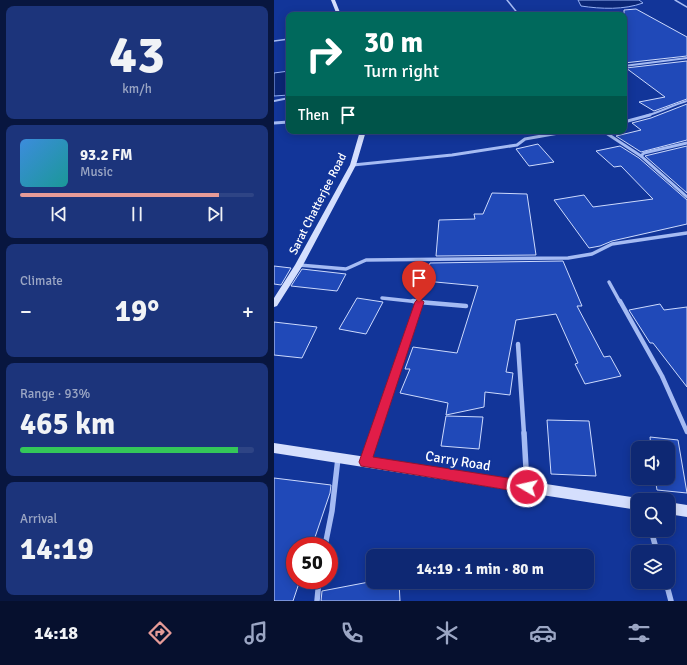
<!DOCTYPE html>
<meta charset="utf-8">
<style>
body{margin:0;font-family:Signika,sans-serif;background:#1c347b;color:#f1f3f6;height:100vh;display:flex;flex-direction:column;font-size:15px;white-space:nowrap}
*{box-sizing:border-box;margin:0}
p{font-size:13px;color:#9ba6c4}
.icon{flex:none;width:22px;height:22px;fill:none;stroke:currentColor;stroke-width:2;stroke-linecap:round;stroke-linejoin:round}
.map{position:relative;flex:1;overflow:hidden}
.details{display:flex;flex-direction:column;gap:6px;padding:6px;background:#08163f;width:274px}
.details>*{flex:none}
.hud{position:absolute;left:12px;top:12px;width:341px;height:122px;border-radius:8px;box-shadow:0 2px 10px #0003,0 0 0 1px #2e4485;background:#00695c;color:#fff;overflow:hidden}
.controls{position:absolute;left:357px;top:441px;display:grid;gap:8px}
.controls a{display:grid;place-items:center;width:44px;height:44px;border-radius:8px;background:#0e2873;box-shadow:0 2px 10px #0003,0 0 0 1px #2e4485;font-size:20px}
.speed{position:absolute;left:12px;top:537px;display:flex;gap:8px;font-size:20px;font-weight:700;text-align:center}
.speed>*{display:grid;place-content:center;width:52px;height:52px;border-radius:50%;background:#0e2873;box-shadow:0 2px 10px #0003,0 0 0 1px #2e4485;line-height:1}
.speed .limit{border:6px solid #d22;background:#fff;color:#111}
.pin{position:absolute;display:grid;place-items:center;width:34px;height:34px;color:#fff;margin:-41px -17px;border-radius:50% 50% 50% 0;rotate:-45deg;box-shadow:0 0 4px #0007}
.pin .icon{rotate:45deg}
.me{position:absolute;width:44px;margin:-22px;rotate:279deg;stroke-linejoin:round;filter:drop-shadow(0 0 3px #0008)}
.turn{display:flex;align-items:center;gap:14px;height:84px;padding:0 12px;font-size:18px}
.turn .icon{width:52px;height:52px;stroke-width:2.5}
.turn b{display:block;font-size:28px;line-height:34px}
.then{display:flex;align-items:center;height:38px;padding:0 12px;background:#0003;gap:8px;font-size:15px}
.big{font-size:30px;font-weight:700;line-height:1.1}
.details .card{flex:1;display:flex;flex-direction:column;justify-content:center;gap:6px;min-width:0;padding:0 14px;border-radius:8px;background:#1c347b}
.details .dial{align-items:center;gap:0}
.dial b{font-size:52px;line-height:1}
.song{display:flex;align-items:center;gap:12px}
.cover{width:48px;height:48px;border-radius:6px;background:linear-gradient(135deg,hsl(210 70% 55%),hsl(180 70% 35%))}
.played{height:4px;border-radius:2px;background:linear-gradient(90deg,#e69b98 85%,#2e4485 85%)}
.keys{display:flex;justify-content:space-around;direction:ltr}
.heat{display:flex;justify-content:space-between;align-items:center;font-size:22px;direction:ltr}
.charge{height:6px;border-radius:3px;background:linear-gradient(90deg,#34c759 93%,#2e4485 0)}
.trip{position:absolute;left:92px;top:549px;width:228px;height:40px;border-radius:8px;background:#0e2873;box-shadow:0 2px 10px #0003,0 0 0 1px #2e4485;font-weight:700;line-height:40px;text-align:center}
.menu{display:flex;height:64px;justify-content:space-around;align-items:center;background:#06102e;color:#9ba6c4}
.menu .icon{width:28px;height:28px}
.menu .active{color:#e69b98}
.menu b{font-size:18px;color:#f1f3f6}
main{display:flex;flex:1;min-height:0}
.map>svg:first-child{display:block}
.water{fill:#0b2675;stroke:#97b2f6}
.building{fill:#2049b8;stroke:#cddafd}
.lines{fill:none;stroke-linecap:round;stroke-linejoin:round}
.street-far5{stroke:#a5bbf3;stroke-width:1.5}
.street-far4{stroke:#a5bbf3;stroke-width:2}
.street-far3{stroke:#a5bbf3;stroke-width:3}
.street-far2{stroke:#a5bbf3;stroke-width:3.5}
.street-far1{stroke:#a5bbf3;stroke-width:4.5}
.street{stroke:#a5bbf3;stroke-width:5.5}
.secondary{fill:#d5dffd;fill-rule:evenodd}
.route{fill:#e11d48;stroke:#92132f}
.labels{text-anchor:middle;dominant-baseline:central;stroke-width:4;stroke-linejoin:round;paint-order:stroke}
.street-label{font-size:12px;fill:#fff;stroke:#123599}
.near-street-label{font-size:14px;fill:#fff;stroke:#123599}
</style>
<main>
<section class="details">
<div class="card dial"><b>43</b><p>km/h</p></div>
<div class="card">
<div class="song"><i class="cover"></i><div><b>93.2 FM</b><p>Music</p></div></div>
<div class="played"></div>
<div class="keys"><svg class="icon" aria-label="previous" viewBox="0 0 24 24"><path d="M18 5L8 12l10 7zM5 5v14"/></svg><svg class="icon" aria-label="pause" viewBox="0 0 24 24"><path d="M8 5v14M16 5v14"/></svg><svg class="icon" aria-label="next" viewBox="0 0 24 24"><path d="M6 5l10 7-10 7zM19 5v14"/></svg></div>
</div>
<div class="card"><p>Climate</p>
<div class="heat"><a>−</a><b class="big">19°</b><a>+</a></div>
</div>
<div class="card"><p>Range · 93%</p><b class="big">465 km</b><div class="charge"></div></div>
<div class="card"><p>Arrival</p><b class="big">14:19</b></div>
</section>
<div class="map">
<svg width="413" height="601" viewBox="0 0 413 601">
<rect width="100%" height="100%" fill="#123599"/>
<g class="water">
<path d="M304 0H365L369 3C350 10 327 9 307 6Z"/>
<path d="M15 71V95L0 96V73Z"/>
</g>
<g class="building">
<path d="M362 9 413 37V56L350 63V10Z"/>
<path d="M413 61V99L380 111 365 102 391 97 352 68Z"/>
<path d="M413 104V140L367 152 342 136 367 130 358 123 377 118Z"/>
<path d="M264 144 280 162 255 166 242 149Z"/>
<path d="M346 146 365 158 413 200V224L338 241 326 246 315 248 280 200 310 195 319 207 379 199 347 166 340 167 322 151Z"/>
<path d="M413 146V193L371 156Z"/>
<path d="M218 193 253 194 262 255 162 256 165 220 201 219 200 214H209Z"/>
<path d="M289 261 308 306H303L330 357 336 356 347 376 311 384 301 364 304 363 282 314 242 320 232 372 239 373 236 395 211 392 210 407 172 415 174 403 126 393 136 369H131L139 347 183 353 204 286 151 281 156 263Z"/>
<path d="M0 266 17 268 7 285 0 284Z"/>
<path d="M28 269 72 274 63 291 17 286Z"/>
<path d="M83 298 109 302 92 334 65 329Z"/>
<path d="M386 304 390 310 413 307V387L379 343H376L355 310Z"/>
<path d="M0 322 43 327 28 358 0 355Z"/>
<path d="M172 416 209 417 205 449 167 446Z"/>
<path d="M273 420 315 421 322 476 277 474Z"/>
<path d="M376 437 404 440 413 493 383 490 381 478H394V448H377Z"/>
<path d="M0 478 57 485 56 493 38 546H21V580H26L19 601H0Z"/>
<path d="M95 582H125L126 601H47L48 591Z"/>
</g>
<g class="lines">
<g class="street-far5">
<path d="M233 0 245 15"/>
<path d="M401 0 413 7"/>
<path d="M0 41 15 39"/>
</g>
<g class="street-far4">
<path d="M350 66 413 58"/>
<path d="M0 101 15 98"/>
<path d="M372 116C386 112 399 105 413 101"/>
</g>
<g class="street-far3">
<path d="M350 122 376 115"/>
<path d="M0 123 15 122"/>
<path d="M329 131 367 156 370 153 413 143"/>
<path d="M367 156 413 197"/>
<path d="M79 165 178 155 243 145 251 139 296 131"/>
</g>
<g class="street-far2">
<path d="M25 265 72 269 92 260 294 258 318 254 338 244 413 233"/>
<path d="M335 282 346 302"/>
<path d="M108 298 145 302"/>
<path d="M145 302H149"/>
</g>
<g class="street-far1">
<path d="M346 301 388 376 413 432"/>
<path d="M145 302 192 306"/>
<path d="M244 344 250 434"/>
<path d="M100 434 145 302 139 301"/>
</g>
<g class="street">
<path d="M250 433 253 486"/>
<path d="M91 461 100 433"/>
<path d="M377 530 383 552"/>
<path d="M51 546 58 511 64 458"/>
<path d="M392 582 397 601"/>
<path d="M43 601 45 580"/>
</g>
<g class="secondary">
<path d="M57 0H61L67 15H63Z"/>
<path d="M86 131H92L82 165 29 265 3 306 0 307V298L21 265 76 165Z"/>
<path d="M0 443 364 498 368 500H364V510L0 453Z"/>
<path d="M394 502 413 505V517L394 514Z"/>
</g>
</g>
<path class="route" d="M145 298 150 302 99 457 253 481 257 482 259 487 257 491 253 493 87 466 85 462 141 302Z"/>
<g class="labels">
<g class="street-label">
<text transform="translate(44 204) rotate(-63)">Sarat Chatterjee Road</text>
</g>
<g class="near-street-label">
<text transform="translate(184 461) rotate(9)">Carry Road</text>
</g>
</g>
</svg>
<div class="controls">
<a><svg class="icon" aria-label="sound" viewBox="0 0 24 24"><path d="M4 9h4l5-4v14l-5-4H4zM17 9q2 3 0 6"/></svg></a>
<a><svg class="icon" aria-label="search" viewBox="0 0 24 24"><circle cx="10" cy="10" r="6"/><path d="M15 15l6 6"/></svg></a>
<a><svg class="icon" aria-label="layers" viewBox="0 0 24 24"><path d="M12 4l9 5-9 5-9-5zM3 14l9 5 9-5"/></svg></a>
</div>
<div class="speed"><div class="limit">50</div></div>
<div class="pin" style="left:145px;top:302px;background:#d93025"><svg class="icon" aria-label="arrive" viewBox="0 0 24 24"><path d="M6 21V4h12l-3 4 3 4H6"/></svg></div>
<svg class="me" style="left:253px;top:487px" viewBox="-20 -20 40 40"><circle r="17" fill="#e11d48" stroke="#fff" stroke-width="3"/><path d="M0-11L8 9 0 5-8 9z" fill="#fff"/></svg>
<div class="trip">14:19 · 1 min · 80 m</div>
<div class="hud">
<div class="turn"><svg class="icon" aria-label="right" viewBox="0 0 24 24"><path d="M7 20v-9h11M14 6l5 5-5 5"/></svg><div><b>30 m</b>Turn right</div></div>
<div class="then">Then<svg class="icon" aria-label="arrive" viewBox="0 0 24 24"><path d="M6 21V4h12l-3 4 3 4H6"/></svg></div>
</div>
</div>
</main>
<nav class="menu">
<b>14:18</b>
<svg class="icon active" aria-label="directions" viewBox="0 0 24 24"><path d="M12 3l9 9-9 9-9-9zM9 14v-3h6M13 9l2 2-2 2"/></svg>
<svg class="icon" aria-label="music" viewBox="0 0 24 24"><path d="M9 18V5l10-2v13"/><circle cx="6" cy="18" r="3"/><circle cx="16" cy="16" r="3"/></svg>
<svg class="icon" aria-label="phone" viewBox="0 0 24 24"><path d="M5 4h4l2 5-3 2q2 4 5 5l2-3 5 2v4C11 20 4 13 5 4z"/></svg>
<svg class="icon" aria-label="climate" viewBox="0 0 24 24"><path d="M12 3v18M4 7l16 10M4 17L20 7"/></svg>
<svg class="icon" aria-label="car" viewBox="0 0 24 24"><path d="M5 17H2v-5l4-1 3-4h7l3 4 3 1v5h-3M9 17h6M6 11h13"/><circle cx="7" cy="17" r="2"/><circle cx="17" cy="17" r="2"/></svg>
<svg class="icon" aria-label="filters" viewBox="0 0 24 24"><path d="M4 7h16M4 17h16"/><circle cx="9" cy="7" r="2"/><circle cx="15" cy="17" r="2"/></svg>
</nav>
